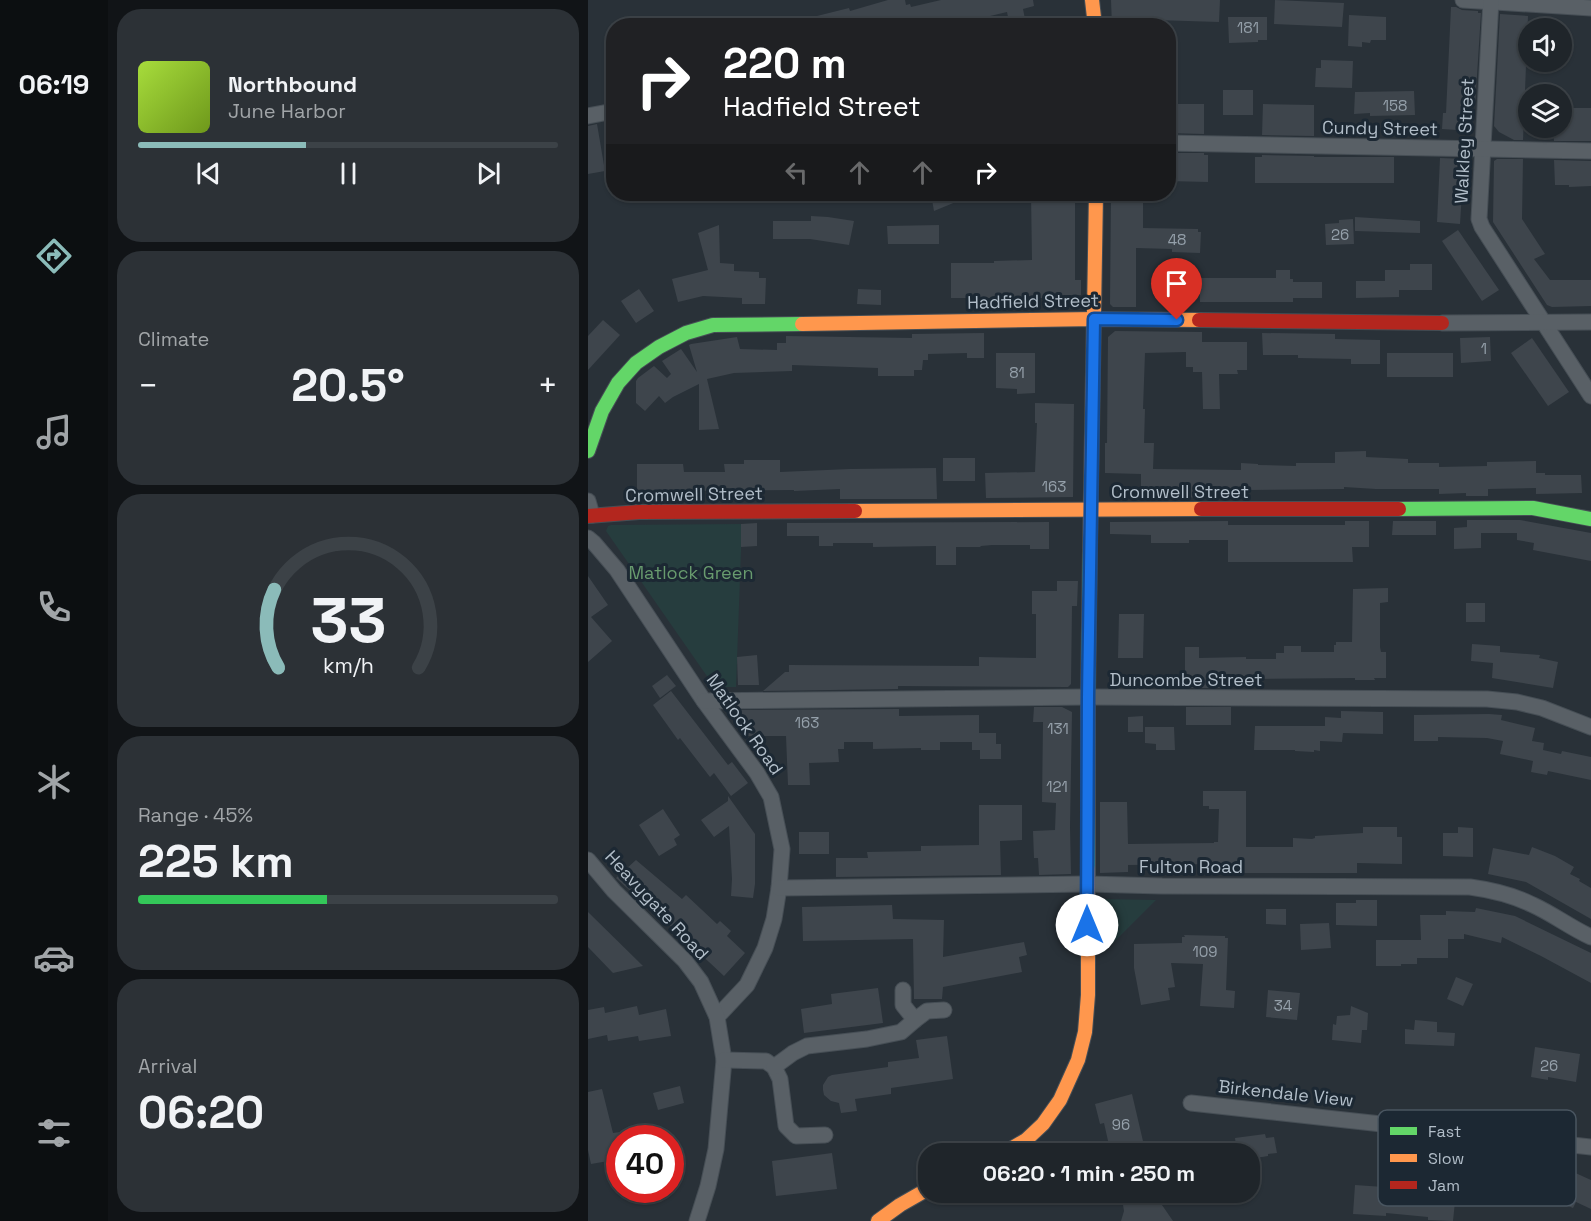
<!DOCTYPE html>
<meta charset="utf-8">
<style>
body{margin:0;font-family:"Space Grotesk",sans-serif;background:#2c3136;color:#f1f3f6;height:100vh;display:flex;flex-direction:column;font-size:22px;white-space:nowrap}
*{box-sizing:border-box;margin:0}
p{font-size:20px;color:#a1a5a8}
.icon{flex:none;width:33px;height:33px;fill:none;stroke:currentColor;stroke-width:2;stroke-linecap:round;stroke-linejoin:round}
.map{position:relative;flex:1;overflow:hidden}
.drawer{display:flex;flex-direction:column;gap:9px;padding:9px;background:#111417;width:480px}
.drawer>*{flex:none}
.guide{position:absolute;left:18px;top:18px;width:570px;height:183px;border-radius:24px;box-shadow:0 2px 4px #0004,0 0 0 2px #3c4247;background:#202124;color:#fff;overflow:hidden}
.tools{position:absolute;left:930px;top:18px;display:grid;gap:12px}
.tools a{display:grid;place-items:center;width:54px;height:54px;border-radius:50%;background:#1f252a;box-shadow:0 2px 4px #0004,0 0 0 2px #3c4247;font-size:30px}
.speed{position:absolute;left:18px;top:1125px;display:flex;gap:12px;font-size:30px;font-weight:700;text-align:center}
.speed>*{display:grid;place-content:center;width:78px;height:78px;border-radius:50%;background:#1f252a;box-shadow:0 2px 4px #0004,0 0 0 2px #3c4247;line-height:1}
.speed .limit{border:9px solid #d22;background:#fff;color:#111}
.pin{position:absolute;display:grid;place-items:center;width:51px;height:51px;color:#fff;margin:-62px -26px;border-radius:50% 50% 50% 0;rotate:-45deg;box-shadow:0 0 6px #0007}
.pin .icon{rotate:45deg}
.me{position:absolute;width:66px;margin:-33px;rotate:0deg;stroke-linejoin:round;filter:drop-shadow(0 0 4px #0008)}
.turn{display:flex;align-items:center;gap:21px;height:126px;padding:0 18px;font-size:27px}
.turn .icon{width:78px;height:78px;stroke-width:2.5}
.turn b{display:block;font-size:42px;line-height:51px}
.lanes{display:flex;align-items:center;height:57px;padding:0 18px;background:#0003;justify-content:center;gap:30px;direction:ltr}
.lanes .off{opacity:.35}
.big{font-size:45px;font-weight:600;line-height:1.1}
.drawer .card{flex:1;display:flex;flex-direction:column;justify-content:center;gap:9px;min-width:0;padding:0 21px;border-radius:24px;background:#2c3136}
.drawer .dial{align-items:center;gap:0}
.dial svg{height:156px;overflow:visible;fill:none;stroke:#3c4247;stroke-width:7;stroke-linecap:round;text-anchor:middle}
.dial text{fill:#f1f3f6;stroke:none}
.song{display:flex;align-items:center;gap:18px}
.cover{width:72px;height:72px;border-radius:9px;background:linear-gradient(135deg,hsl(80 70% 55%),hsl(80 70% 35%))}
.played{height:6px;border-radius:3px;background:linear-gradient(90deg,#8bbbb9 40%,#3c4247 40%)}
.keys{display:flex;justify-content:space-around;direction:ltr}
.heat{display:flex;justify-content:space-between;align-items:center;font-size:33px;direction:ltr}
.charge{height:9px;border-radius:4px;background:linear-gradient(90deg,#34c759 45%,#3c4247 0)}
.trip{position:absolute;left:330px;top:1143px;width:342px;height:60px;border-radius:24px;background:#1f252a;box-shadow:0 2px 4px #0004,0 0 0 2px #3c4247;font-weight:600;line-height:60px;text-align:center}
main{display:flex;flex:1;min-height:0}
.dock{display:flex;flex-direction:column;width:108px;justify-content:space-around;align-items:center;background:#0c0f11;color:#a1a5a8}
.dock .icon{width:42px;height:42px}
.dock .on{color:#8bbbb9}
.dock b{font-size:27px;color:#f1f3f6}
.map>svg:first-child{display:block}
.green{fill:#263d3e}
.building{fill:#3e454c}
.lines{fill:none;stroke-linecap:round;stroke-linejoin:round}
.street-casing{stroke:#464e55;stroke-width:17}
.fast-casing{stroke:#464e55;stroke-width:16}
.slow-casing{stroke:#464e55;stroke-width:16}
.jam-casing{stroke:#464e55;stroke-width:16}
.street{stroke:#596066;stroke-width:15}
.fast{stroke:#63d668;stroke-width:14}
.slow{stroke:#ff974d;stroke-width:14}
.jam{stroke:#b3261e;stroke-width:14}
.route-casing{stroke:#114b97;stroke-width:15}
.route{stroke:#1a73e8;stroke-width:10}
.labels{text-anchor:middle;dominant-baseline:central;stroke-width:6;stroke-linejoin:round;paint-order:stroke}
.number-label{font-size:15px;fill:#95a0aa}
.street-label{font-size:18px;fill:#b2bec9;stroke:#1c2833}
.park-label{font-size:18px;fill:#689b6e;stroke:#1c2833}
.key{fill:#1c2833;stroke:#495560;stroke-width:1.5}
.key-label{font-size:16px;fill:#b2bec9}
</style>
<main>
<nav class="dock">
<b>06:19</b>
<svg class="icon on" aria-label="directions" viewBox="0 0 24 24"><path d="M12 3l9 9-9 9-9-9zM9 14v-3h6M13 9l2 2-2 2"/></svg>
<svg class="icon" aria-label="music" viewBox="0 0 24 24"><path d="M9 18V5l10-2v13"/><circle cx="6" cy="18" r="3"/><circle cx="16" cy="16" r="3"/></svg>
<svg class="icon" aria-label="phone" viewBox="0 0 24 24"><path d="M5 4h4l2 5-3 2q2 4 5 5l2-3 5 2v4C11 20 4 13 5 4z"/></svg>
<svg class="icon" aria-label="climate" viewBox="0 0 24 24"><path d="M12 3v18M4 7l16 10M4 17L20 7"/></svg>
<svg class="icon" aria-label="car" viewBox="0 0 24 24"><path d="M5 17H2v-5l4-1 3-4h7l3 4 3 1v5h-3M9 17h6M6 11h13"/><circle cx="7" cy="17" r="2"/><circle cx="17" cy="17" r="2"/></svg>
<svg class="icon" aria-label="filters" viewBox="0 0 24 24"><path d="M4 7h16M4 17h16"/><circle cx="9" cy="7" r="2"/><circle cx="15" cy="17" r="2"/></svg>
</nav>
<section class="drawer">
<div class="card">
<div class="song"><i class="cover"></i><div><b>Northbound</b><p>June Harbor</p></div></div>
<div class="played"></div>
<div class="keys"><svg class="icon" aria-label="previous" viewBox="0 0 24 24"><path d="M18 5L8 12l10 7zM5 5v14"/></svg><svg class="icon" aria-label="pause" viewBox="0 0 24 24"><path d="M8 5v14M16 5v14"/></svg><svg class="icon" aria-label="next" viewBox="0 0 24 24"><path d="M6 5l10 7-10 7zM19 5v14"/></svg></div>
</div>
<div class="card"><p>Climate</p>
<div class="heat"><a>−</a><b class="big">20.5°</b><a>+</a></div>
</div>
<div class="card dial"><svg viewBox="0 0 100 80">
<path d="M14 69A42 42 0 1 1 86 69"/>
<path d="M14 69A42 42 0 0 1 12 29" stroke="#8bbbb9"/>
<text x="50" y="56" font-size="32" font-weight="700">33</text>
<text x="50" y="72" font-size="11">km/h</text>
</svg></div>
<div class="card"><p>Range · 45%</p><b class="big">225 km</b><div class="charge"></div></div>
<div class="card"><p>Arrival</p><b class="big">06:20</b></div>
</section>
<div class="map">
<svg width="1003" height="1221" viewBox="0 0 1003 1221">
<rect width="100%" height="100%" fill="#293138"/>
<g class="green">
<path d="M154 524 148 687H129L123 682 18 531 20 526 23 525Z"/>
<path d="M514 899 568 900 515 953Z"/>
</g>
<g class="building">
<path d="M300 0H317L318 5 322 4 323 7 353 0H445L446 6 435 9 437 19 421 22 419 12 360 26H213V20L261 8 262 11Z"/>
<path d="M523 0H632L631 22 567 20 566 26H524Z"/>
<path d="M687 0 756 3 754 27 686 24Z"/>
<path d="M863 7H868L874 10 890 11V13H893L887 107 885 104 884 131 854 129 855 113H858Z"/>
<path d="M912 14 940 16 935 140H926L911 132 906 126Z"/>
<path d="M761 15 798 17V40H783L782 43 774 42V47L760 46Z"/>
<path d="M640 17H679V40H670V42L641 43Z"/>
<path d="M733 60 765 61 764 88 727 87 728 68H733Z"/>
<rect x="635" y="90" width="30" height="25"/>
<path d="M826 91 827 115 782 116V113L766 114 767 92Z"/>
<path d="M580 104H616V134L580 133Z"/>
<path d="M675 104 726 105V136L674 135Z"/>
<path d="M974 108H1003V141H966L965 128H974Z"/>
<path d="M9 124 17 171 0 174V126Z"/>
<path d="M580 153H616V155H620V182L580 181Z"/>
<path d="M674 155 726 156V157H806V183H667V157H674Z"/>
<path d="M852 158 876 159 872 224 849 222Z"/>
<path d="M909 159H935L934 219 957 254 946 259 962 280H1003V306L964 307 959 305 905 222 906 161Z"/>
<path d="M966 160 1003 161V186L981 187V185H967Z"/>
<path d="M343 194H387L346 211Z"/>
<path d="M443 194H487V280H493V295H476V303H455V298H363V263H406V261L444 260Z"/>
<path d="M523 194H555V228L610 229V232H613L612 253 584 252V249L548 248V307H525L522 304Z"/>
<path d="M223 216 240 217 266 221 261 245 222 239H185V221H223Z"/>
<path d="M767 217 832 221V233L767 231Z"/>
<path d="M765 219 766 244 738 245 737 224 751 223V220Z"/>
<path d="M131 225 132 263 146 264V271L171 272V278H178L177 304H154V298L115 296 90 302 84 279 120 270 110 233Z"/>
<path d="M351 225V244H300L299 226Z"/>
<path d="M870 230 911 290 894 301 854 241Z"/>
<path d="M822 264H844V290H811V297L768 298V281H797V270H822Z"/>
<path d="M688 270H702V279H705V282H734V298H705V302H612L611 278H688Z"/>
<path d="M51 289 66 311 48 323 33 301Z"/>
<path d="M270 289 293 290V305L269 304Z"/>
<path d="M15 320 32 335 0 370V336Z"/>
<path d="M527 331 614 332V342H659V370H649L650 374H631L632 409H615L614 372H605V367H598V352L557 353 555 409H557L556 443H566L565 469 653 470V463L670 464V465L708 466V463H747V452L778 451V457L820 459V463H851V467L899 466V462L948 461V473H957V475H993L994 493 948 494V488L900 489V496H878V493L851 494V489H788L756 487V489L660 490V496H640V497L553 498V474L517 473V443H519L520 337Z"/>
<path d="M396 333V358H379V353L340 354V360H335L334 370H326V376H290V368L204 365V371L146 373 119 379 131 429 111 430V384L85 397 77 403 71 396 57 411 48 403V381L50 378 66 366 79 378 83 374 74 361 93 349 109 372 101 345 103 344 149 337 152 349 189 350V343H198V336L324 338V334Z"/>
<path d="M674 333 747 334V339L792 340V364H763V359L710 358V355H675Z"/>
<path d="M902 337 903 361 873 363 872 338Z"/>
<path d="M944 338 981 392 960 406 923 353Z"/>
<path d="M408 353H447V393L429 394V389L408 388Z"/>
<rect x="799" y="353" width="66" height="24"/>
<path d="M447 403 486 404 485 497 398 498 397 473 447 472 449 423H447Z"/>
<rect x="355" y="458" width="32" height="23"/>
<path d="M156 460H192V472L262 469 348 468 349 499H252V489L206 491V490L96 491V494L49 493V464H95L96 472H137L136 464H156Z"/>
<path d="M879 520H932L1003 533V561L945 550 946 543 929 540V533H893V548L866 549V528L879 527Z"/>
<path d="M640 521V525H757V521H781V547H764L765 562H640V540H601V543H563V535L522 534V522Z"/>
<path d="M805 521H848V535H804Z"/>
<path d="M461 522V549H442V545H404L393 546 392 547H368V565H348V546L285 547V543H245V546H231V536H199V523Z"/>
<path d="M169 523V546L153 547V524Z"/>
<path d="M0 576 20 605 3 617 24 641 0 662Z"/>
<path d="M469 581H490L489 606H484L483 684 480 687 310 686V689L175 691 197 672H201V665L391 666V657L448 658V614H444V591H469Z"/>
<path d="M800 588V602L792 603V647L793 652H798V678H786L787 680H767V678L669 679V685H643V688H598V684H597V647H611V658L658 657V659H688V653H696V646H713V652H746V645H748V642H764L765 589Z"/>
<rect x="878" y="603" width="19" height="19"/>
<path d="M531 614H556L555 658H530Z"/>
<path d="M884 644 912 646V652L952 655 951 658 970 662 965 688 904 678 905 663 883 661Z"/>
<path d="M169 655 171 685H150L149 657Z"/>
<path d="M79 675 88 686 72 698 64 686Z"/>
<path d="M83 691 140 765 144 762 160 783 143 796 126 773 122 777 92 738 90 740 65 705Z"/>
<path d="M446 707H474L484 712 482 827 483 874 451 875 450 858H446L445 831 467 830 468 803 454 802 455 722H445Z"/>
<rect x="598" y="707" width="45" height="18"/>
<path d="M311 709V716L391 715V733H408V744H413V759H392V750H384V742H352V750H333V748L285 749V742H256V749H250L251 762 221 763 222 785H200L198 736H158L144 716 151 710Z"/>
<path d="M753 711 795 712V734L755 733 754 742 732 741V751L726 750V752L707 751V750H666L667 726H737V717L753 718Z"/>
<path d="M901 714 914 715 913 720 947 728 944 741 956 743 955 750 973 754 974 751 1003 757V780L960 771 959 775 943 772 945 761 912 754 915 741 899 738 850 737V741H826V715Z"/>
<path d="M555 716V732H540V717Z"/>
<path d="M557 727H586L587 750H568V744L557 743Z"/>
<path d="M615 791H658V847H705V838L724 839 727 838V836L775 833V827H809V837H814V864L769 863V873H631V864L540 865V872L512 873V802H539L540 844 626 843V842H630L631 809H621V806H615Z"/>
<path d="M140 796 167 834V884L165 898 143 896 144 879 141 826 126 837 113 820 140 801Z"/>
<path d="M391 805H434V840L412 841 413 875 248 877V858H280L279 852 333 851V846L391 845Z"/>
<path d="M75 809 92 835 86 839 89 845 71 856 51 825Z"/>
<path d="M870 827 885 828V857L855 856V833H870Z"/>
<rect x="211" y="832" width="30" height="22"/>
<path d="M944 847 967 856 986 867 982 874 992 879 991 881 1003 888V919L938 882 900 874 905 848 941 855Z"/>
<path d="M48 860 94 899 98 895 129 924 132 921 143 931 139 936 157 953 136 976 61 906 60 907 28 878Z"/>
<path d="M768 900H789V926L748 925V903H768Z"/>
<path d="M304 905 305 919 356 920 355 957 436 942 439 955 431 957 434 972 355 987 354 999H326L325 939 215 941 214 907Z"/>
<path d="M888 908 927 916 1003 953V983L953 956 914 937 913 943 876 934V939H860V958H829V964H813V966H788V940H833L832 915H858V911L887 912Z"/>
<path d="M678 909H698V925L678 924Z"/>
<path d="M0 912 55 966 25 973 0 947Z"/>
<path d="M741 923 743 948 713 950 712 924Z"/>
<path d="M596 935 637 936V938H640L638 990 647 991 646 1008 612 1006 615 964 583 963 587 987 580 988 582 1000 553 1005 546 968V944L594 943V937H597Z"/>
<path d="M868 977 885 984 875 1006 859 999Z"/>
<path d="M290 988 295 1023 216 1033 213 1009 244 1004 243 994Z"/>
<path d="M680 990 712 993 709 1020 678 1017Z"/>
<path d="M49 1006 51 1015 78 1009 83 1036 51 1041 50 1036 20 1041 19 1035 0 1039V1010L16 1007 17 1013Z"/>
<path d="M763 1006 780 1013 779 1030H774L773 1043 744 1040 745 1024 748 1025 749 1016 762 1015Z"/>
<path d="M827 1020 849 1022V1032L867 1033 866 1046 817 1044V1029L826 1030Z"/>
<path d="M359 1036 365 1079 303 1088V1094L267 1099 269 1111 253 1113 251 1103 243 1101 236 1095 235 1090V1085L240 1077 244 1075 300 1067V1062L331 1058 328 1040Z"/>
<path d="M947 1047 992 1054 988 1082 960 1077V1080L943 1077Z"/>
<path d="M92 1086 96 1103 70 1110 65 1093Z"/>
<path d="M14 1089 25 1133 32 1132V1159L3 1164 0 1150V1092Z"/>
<path d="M544 1094 558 1154H523L516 1123 512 1124 507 1104Z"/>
<path d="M677 1134 678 1138 686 1137 689 1153 680 1154V1156L662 1159V1154H649L647 1138Z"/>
<path d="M244 1153 249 1189 188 1196 184 1161Z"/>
<path d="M983 1171 1003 1180V1209L988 1202 985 1208 970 1202 950 1198 954 1176 979 1180Z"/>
<path d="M767 1185 868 1192 865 1221 840 1220V1217L798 1213V1216L765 1214Z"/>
<path d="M533 1192H565L585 1221H533L536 1211Z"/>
</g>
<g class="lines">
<g class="street-casing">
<g id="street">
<path d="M875 0 1003 8"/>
<path d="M903 0 891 219 894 227 1003 396"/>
<path d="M0 116 26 111"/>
<path d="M580 143 1003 151"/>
<path d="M854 323 1003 322"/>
<path d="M0 501 4 515"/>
<path d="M0 538 6 543 29 570 116 701 169 773 183 797 194 849 191 888 186 919 177 948 159 985 129 1017"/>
<path d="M116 701 500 697 899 699 929 702 954 708 1003 727"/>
<path d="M0 860 26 891 97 961 113 982 129 1017 136 1060 128 1149 120 1186 109 1221"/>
<path d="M191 888 499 884 574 886 882 887C904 890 925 895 945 905 965 914 983 928 1003 937"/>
<path d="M315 990V1005L327 1020"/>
<path d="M136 1060 178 1061 186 1067 192 1079 198 1126 208 1136 237 1135"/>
<path d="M186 1067 205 1053 219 1046 279 1039 313 1032 327 1020 339 1011 356 1010"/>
<path d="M603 1103 1003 1147"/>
</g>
</g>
<g class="fast-casing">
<g id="fast">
<path d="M0 451 14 411 30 383 48 363 71 347 98 333 125 325 214 324"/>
<path d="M811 509 945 508 1003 519"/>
<path d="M500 869V697L502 549"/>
</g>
</g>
<g class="slow-casing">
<g id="slow">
<path d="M504 0 507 26"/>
<path d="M214 324 506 319 611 320"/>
<path d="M267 511 613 509"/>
<path d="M502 549 508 194"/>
<path d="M414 1154 438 1140 455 1124 472 1100 490 1060 497 1032 500 995V869"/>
<path d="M290 1221 312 1205 340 1189"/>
</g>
</g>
<g class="jam-casing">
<g id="jam">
<path d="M611 320 854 323"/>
<path d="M613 509H811"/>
<path d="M0 516 51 512 267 511"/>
</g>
</g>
<use href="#street" class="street"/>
<use href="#fast" class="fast"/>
<use href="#slow" class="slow"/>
<use href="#jam" class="jam"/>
</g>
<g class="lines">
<g class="route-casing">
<path id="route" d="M499 925 500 697 506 319 589 320"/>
</g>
<use href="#route" class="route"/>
</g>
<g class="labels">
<g class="number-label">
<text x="660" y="27">181</text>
<text x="807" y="105">158</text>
<text x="752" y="234">26</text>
<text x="589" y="239">48</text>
<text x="896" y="348">1</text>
<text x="429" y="372">81</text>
<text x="466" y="486">163</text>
<text x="219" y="722">163</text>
<text x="470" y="728">131</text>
<text x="469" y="786">121</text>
<text x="617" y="951">109</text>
<text x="695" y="1005">34</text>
<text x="961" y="1065">26</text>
<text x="533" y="1124">96</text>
</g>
<g class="street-label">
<text transform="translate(792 128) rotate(1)">Cundy Street</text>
<text transform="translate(876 141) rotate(-87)">Walkley Street</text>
<text transform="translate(445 301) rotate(-1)">Hadfield Street</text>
<text x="592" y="491">Cromwell Street</text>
<text transform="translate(106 494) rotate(-1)">Cromwell Street</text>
<text x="598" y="679">Duncombe Street</text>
<text transform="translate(157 724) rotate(55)">Matlock Road</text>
<text x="603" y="866">Fulton Road</text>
<text transform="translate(69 905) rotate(47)">Heavygate Road</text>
<text transform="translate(698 1093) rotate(6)">Birkendale View</text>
</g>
<g class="park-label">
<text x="103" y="572">Matlock Green</text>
</g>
</g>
<rect x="790" y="1110" width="198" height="96" rx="9" class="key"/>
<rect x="802" y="1127" width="27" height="8" fill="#63d668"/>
<rect x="802" y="1154" width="27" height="8" fill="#ff974d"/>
<rect x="802" y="1181" width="27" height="8" fill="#b3261e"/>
<g class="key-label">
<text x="840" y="1137">Fast</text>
<text x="840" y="1164">Slow</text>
<text x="840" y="1191">Jam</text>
</g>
</svg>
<div class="tools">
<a><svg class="icon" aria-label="sound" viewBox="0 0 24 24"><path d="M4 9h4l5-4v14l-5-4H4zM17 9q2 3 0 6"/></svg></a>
<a><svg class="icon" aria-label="layers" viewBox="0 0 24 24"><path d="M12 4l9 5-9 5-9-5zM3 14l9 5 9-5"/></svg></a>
</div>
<div class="speed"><div class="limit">40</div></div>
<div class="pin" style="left:589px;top:320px;background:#d93025"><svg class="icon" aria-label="arrive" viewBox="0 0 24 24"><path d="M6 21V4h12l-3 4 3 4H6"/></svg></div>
<svg class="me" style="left:499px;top:925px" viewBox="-20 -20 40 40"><circle r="19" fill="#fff"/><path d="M0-13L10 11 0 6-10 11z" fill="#1a73e8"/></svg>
<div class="trip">06:20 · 1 min · 250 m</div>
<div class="guide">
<div class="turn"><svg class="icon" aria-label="right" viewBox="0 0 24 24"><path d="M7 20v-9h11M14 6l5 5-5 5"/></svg><div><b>220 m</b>Hadfield Street</div></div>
<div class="lanes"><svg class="icon off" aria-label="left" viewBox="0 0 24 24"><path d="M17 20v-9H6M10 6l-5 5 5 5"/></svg><svg class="icon off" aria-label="ahead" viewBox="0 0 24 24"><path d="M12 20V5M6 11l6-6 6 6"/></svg><svg class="icon off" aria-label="ahead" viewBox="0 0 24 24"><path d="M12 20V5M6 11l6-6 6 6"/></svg><svg class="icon" aria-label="right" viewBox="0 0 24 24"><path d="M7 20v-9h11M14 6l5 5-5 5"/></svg></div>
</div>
</div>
</main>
